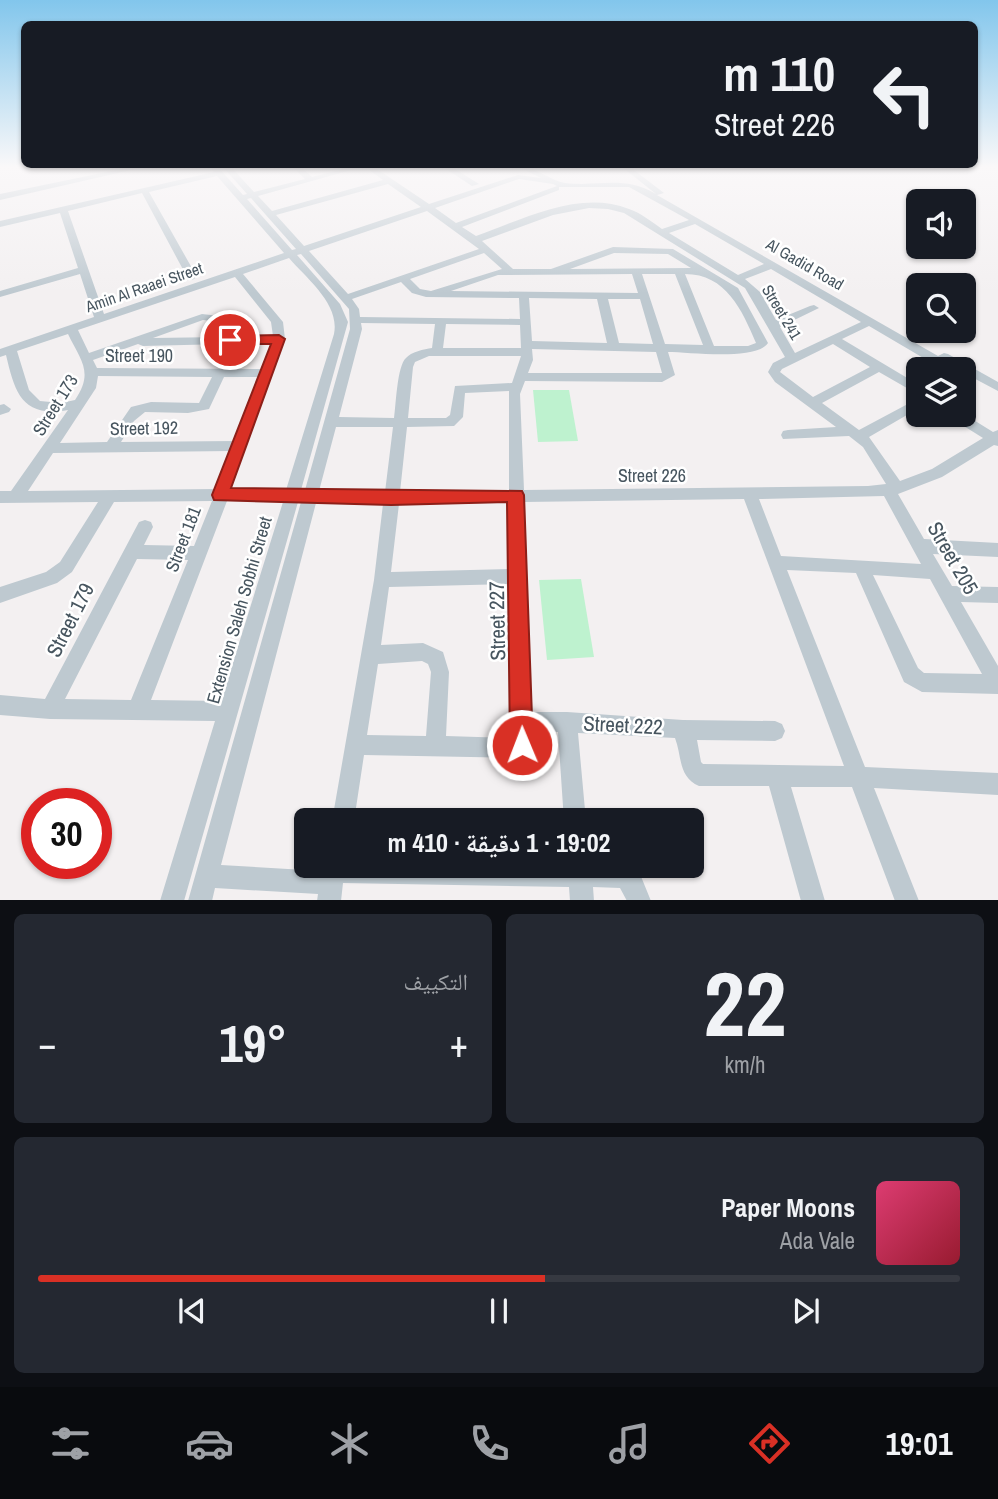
<!DOCTYPE html>
<html lang="ar">
<meta charset="utf-8">
<style>
body{margin:0;font-family:"Archivo Narrow","Noto Naskh Arabic",sans-serif;background:#242831;color:#f1f3f6;direction:rtl;height:100vh;display:flex;flex-direction:column;font-size:26px;white-space:nowrap}
*{box-sizing:border-box;margin:0}
p{font-size:23px;color:#9ea1a6}
.icon{flex:none;width:38px;height:38px;fill:none;stroke:currentColor;stroke-width:2;stroke-linecap:round;stroke-linejoin:round}
.map{position:relative;height:900px;overflow:hidden;direction:ltr}
.panel{display:flex;flex-direction:column;gap:14px;padding:14px;background:#0d0f14;flex:1}
.panel>*{flex:none}
.banner{position:absolute;left:21px;top:21px;width:957px;height:147px;border-radius:10px;box-shadow:0 2px 5px #0004;direction:rtl;background:#171b24;color:#f1f3f6;overflow:hidden}
.controls{position:absolute;left:906px;top:189px;display:grid;gap:14px}
.controls a{display:grid;place-items:center;width:70px;height:70px;border-radius:10px;background:#171b24;box-shadow:0 2px 5px #0004;font-size:35px}
.speed{position:absolute;left:21px;top:788px;display:flex;gap:14px;font-size:35px;font-weight:700;text-align:center}
.speed>*{display:grid;place-content:center;width:91px;height:91px;border-radius:50%;background:#171b24;box-shadow:0 2px 5px #0004;line-height:1}
.speed .limit{border:10px solid #d22;background:#fff;color:#111}
.pin{position:absolute;display:grid;place-items:center;width:60px;height:60px;color:#fff;margin:-30px;border:4px solid #fff;border-radius:50%;box-shadow:0 2px 7px #0007}
.me{position:absolute;width:77px;margin:-38px;rotate:359deg;stroke-linejoin:round;filter:drop-shadow(0 0 5px #0008)}
.turn{display:flex;align-items:center;gap:24px;height:147px;padding:0 28px;font-size:32px}
.turn .icon{width:91px;height:91px;stroke-width:2.5}
.turn b{display:block;font-size:49px;line-height:60px}
.big{font-size:52px;font-weight:700;line-height:1.1}
.panel .widget{flex:1;display:flex;flex-direction:column;justify-content:center;gap:10px;min-width:0;padding:0 24px;border-radius:10px;background:#242831}
.panel .dial{align-items:center;gap:0}
.dial b{font-size:91px;line-height:1}
.song{display:flex;align-items:center;gap:21px}
.cover{width:84px;height:84px;border-radius:10px;background:linear-gradient(135deg,hsl(340 70% 55%),hsl(350 70% 35%))}
.played{height:7px;border-radius:4px;background:linear-gradient(90deg,#d93025 55%,#363941 55%)}
.keys{display:flex;justify-content:space-around;direction:ltr}
.heat{display:flex;justify-content:space-between;align-items:center;font-size:38px;direction:ltr}
.panel .tiles{flex:1;display:grid;gap:14px;grid-template-columns:1fr 1fr}
.widget:last-child{grid-column:span 2}
.trip{position:absolute;left:294px;top:808px;width:410px;height:70px;border-radius:10px;background:#171b24;box-shadow:0 2px 5px #0004;font-weight:700;line-height:70px;text-align:center;direction:rtl}
.tab-bar{display:flex;height:112px;justify-content:space-around;align-items:center;background:#090b0e;color:#9ea1a6}
.tab-bar .icon{width:49px;height:49px}
.tab-bar .active{color:#d93025}
.tab-bar b{font-size:32px;color:#f1f3f6}
.map>svg:first-child{display:block}
.green{fill:#bef2cf}
.lines{fill:none;stroke-linecap:round;stroke-linejoin:round}
.minor{fill:#bec9d0;fill-rule:evenodd}
.route{fill:#d93025;stroke:#8d1f18;stroke-width:2}
.labels{text-anchor:middle;dominant-baseline:central;stroke-width:5;stroke-linejoin:round;paint-order:stroke}
.far-street-label{font-size:16px;fill:#47555f;stroke:#fff}
.street-label{font-size:18px;fill:#47555f;stroke:#fff}
.near-street-label{font-size:21px;fill:#47555f;stroke:#fff}
</style>
<div class="map">
<svg width="998" height="901" viewBox="0 0 998 901">
<rect width="100%" height="100%" fill="#f3f0f1"/>
<g class="green">
<path d="M533 390H569L578 441 538 442Z"/>
<path d="M581 579 594 657 547 660 539 580Z"/>
</g>
<g class="lines">
<g class="minor">
<path d="M131 167H144L0 200V194Z"/>
<path d="M210 167H218L243 195 247 194 223 167H231L254 192 305 179 293 167H301L312 177 351 167H362L258 196 272 211 383 180 365 167H374L429 204 518 175 541 178 519 167C537 167 549 180 565 183 600 187 623 175 656 194L622 167H630L664 193 657 195 938 356 944 353 948 354 998 382V391L964 373V369H942L869 326 842 339 919 385V395L879 372 822 403 859 430 919 398V408L869 437 900 481 932 469 983 438 951 418 950 415 964 414 993 432 998 430V446L994 445 942 477 898 494 924 539 998 543V557L933 554 952 586 998 587V603L961 602 998 666V694L922 692 904 682 856 573 787 570 865 767 998 773V795L874 788 919 901H895L852 787H791L825 901H801L769 786H699C678 777 682 756 675 738L578 733 586 821H564L558 732 537 731 531 748 517 758 364 755 354 821H332L374 580 383 504 316 503 221 865 322 871 324 866H629L640 874 651 901H627L620 888 593 887 594 901H570L569 887 343 883 341 901H317L318 894 215 888 212 901H188L301 502H298L184 901H160L215 721 50 719 0 715V695L45 699 139 522 145 520 151 522 153 527 144 545 194 546 212 501 114 502 72 572 57 583 0 603V587L46 572 60 562 98 502 0 503V491H11L68 410C22 418 15 393 6 355L0 357V349L94 317 80 274 0 297V291L78 268 60 213 0 227V221L214 172ZM217 176 284 253 104 314 68 211 142 193 187 277 192 280 197 277 149 192ZM519 179 553 184 557 186 456 223 435 208ZM388 184 421 207 304 246 276 215ZM559 187H629L689 220 662 229C652 222 641 213 629 209 579 189 522 220 476 236L462 227 559 190ZM251 198 296 249 292 250 247 199ZM589 208 608 209 624 213 745 288 785 357 773 363 768 372 775 382 836 427 788 430 783 431 781 435 783 439 849 436 863 447 886 484 868 486 524 490 520 394 525 381 662 382 675 375 668 352C689 352 756 361 768 343L738 288 673 249 613 247 551 269H513L482 241 553 215ZM427 211 479 249 348 294 309 251ZM695 224 764 264 738 275 669 233ZM484 253 502 269 431 291 420 289 410 279ZM614 253 668 254 691 268 570 269ZM301 254 349 309 350 329 305 490H301L348 322 340 304 297 255ZM289 258C307 279 340 304 334 334L286 490 231 489 285 339 283 322 243 274ZM771 269 861 322 795 353 780 327 819 308 814 305 810 306 776 320 760 292 745 279ZM632 274 638 293 451 291 498 275ZM642 274H675L703 345 665 344ZM685 274C726 274 742 310 756 343L748 346H714ZM235 277 271 322 273 336H234L219 316 202 314 89 353 78 330ZM401 282 412 293 426 297 519 298 520 319 360 317 359 309 352 299ZM529 298 597 299 607 343 532 341ZM608 299H640L653 344 619 343ZM203 320 212 321 223 337 153 338ZM361 323 435 324 432 348C424 349 411 352 406 358 397 366 396 405 394 418L339 417 362 329ZM446 324 520 325 521 348H443ZM68 334C81 361 94 372 75 400L61 403 40 401 29 390 17 351ZM272 343 262 369 97 368 93 360 138 344 143 346ZM833 344 870 367 813 397 780 372 782 369ZM532 349 656 352 662 373H528L533 360ZM429 356H521L512 383 455 386 450 415 446 418H408L413 367 415 362ZM98 376 212 377 199 403 151 402 131 407 107 442 60 443 96 388ZM224 377H259L236 441 121 442 134 421 145 412 188 413 209 409ZM509 391V491L400 492 407 427 454 426 463 417 465 393ZM336 427H393L385 492 319 491ZM232 451 217 489 28 491 53 453ZM884 496 921 564 781 556 759 499ZM744 499 844 766 703 764 701 762 697 740 775 741 782 738 785 731 782 724 775 721 683 720 567 712H531L524 502ZM227 501 283 502 221 701 151 700ZM509 503 510 569 391 572 399 504ZM137 559 188 560 131 700 65 699ZM873 575 930 579 982 674 924 673 918 668ZM510 584 513 738 446 736 449 672 443 652 423 643 381 645 389 587ZM422 661 428 664 431 672 426 736 367 735 378 664Z"/>
<path d="M443 167H452L479 184 472 186Z"/>
<path d="M4 404 11 409 9 412 0 415V405Z"/>
</g>
</g>
<linearGradient id="sky" x2="0" y2="1"><stop stop-color="#82c6ec"/><stop offset="0.57" stop-color="#faf8f9"/><stop offset="1" stop-color="#faf8f9" stop-opacity="0"/></linearGradient>
<rect width="998" height="293" fill="url(#sky)"/>
<path class="route" d="M279 335 285 339 231 488 522 491 524 495 533 745 530 754 522 757 513 754 510 745 507 502 391 505 214 500 212 495 271 344H230L224 340 230 336Z"/>
<g class="labels">
<g class="far-street-label">
<text transform="translate(805 264) rotate(30)">Al Gadid Road</text>
<text transform="translate(144 287) rotate(-19)">Amin Al Raaei Street</text>
<text transform="translate(782 312) rotate(59)">Street 241</text>
</g>
<g class="street-label">
<text x="139" y="355">Street 190</text>
<text transform="translate(55 405) rotate(-58)">Street 173</text>
<text transform="translate(144 428) rotate(-1)">Street 192</text>
<text x="652" y="475">Street 226</text>
<text transform="translate(183 539) rotate(-69)">Street 181</text>
<text transform="translate(239 610) rotate(-74)">Extension Saleh Sobhi Street</text>
</g>
<g class="near-street-label">
<text transform="translate(953 558) rotate(60)">Street 205</text>
<text transform="translate(70 620) rotate(-63)">Street 179</text>
<text transform="translate(497 621) rotate(-91)">Street 227</text>
<text transform="translate(623 725) rotate(3)">Street 222</text>
</g>
</g>
</svg>
<div class="controls">
<a><svg class="icon" aria-label="sound" viewBox="0 0 24 24"><path d="M4 9h4l5-4v14l-5-4H4zM17 9q2 3 0 6"/></svg></a>
<a><svg class="icon" aria-label="search" viewBox="0 0 24 24"><circle cx="10" cy="10" r="6"/><path d="M15 15l6 6"/></svg></a>
<a><svg class="icon" aria-label="layers" viewBox="0 0 24 24"><path d="M12 4l9 5-9 5-9-5zM3 14l9 5 9-5"/></svg></a>
</div>
<div class="speed"><div class="limit">30</div></div>
<div class="pin" style="left:230px;top:340px;background:#d93025"><svg class="icon" aria-label="arrive" viewBox="0 0 24 24"><path d="M6 21V4h12l-3 4 3 4H6"/></svg></div>
<svg class="me" style="left:522px;top:745px" viewBox="-20 -20 40 40"><circle r="17" fill="#d93025" stroke="#fff" stroke-width="3"/><path d="M0-11L8 9 0 5-8 9z" fill="#fff"/></svg>
<div class="trip">19:02 · 1 دقيقة · 410 m</div>
<div class="banner">
<div class="turn"><svg class="icon" aria-label="left" viewBox="0 0 24 24"><path d="M17 20v-9H6M10 6l-5 5 5 5"/></svg><div><b>110 m</b>Street 226</div></div>
</div>
</div>
<section class="panel">
<div class="tiles">
<div class="widget dial"><b>22</b><p>km/h</p></div>
<div class="widget"><p>التكييف</p>
<div class="heat"><a>−</a><b class="big">19°</b><a>+</a></div>
</div>
<div class="widget">
<div class="song"><i class="cover"></i><div><b>Paper Moons</b><p>Ada Vale</p></div></div>
<div class="played"></div>
<div class="keys"><svg class="icon" aria-label="previous" viewBox="0 0 24 24"><path d="M18 5L8 12l10 7zM5 5v14"/></svg><svg class="icon" aria-label="pause" viewBox="0 0 24 24"><path d="M8 5v14M16 5v14"/></svg><svg class="icon" aria-label="next" viewBox="0 0 24 24"><path d="M6 5l10 7-10 7zM19 5v14"/></svg></div>
</div>
</div>
</section>
<nav class="tab-bar">
<b>19:01</b>
<svg class="icon active" aria-label="directions" viewBox="0 0 24 24"><path d="M12 3l9 9-9 9-9-9zM9 14v-3h6M13 9l2 2-2 2"/></svg>
<svg class="icon" aria-label="music" viewBox="0 0 24 24"><path d="M9 18V5l10-2v13"/><circle cx="6" cy="18" r="3"/><circle cx="16" cy="16" r="3"/></svg>
<svg class="icon" aria-label="phone" viewBox="0 0 24 24"><path d="M5 4h4l2 5-3 2q2 4 5 5l2-3 5 2v4C11 20 4 13 5 4z"/></svg>
<svg class="icon" aria-label="climate" viewBox="0 0 24 24"><path d="M12 3v18M4 7l16 10M4 17L20 7"/></svg>
<svg class="icon" aria-label="car" viewBox="0 0 24 24"><path d="M5 17H2v-5l4-1 3-4h7l3 4 3 1v5h-3M9 17h6M6 11h13"/><circle cx="7" cy="17" r="2"/><circle cx="17" cy="17" r="2"/></svg>
<svg class="icon" aria-label="filters" viewBox="0 0 24 24"><path d="M4 7h16M4 17h16"/><circle cx="9" cy="7" r="2"/><circle cx="15" cy="17" r="2"/></svg>
</nav>
